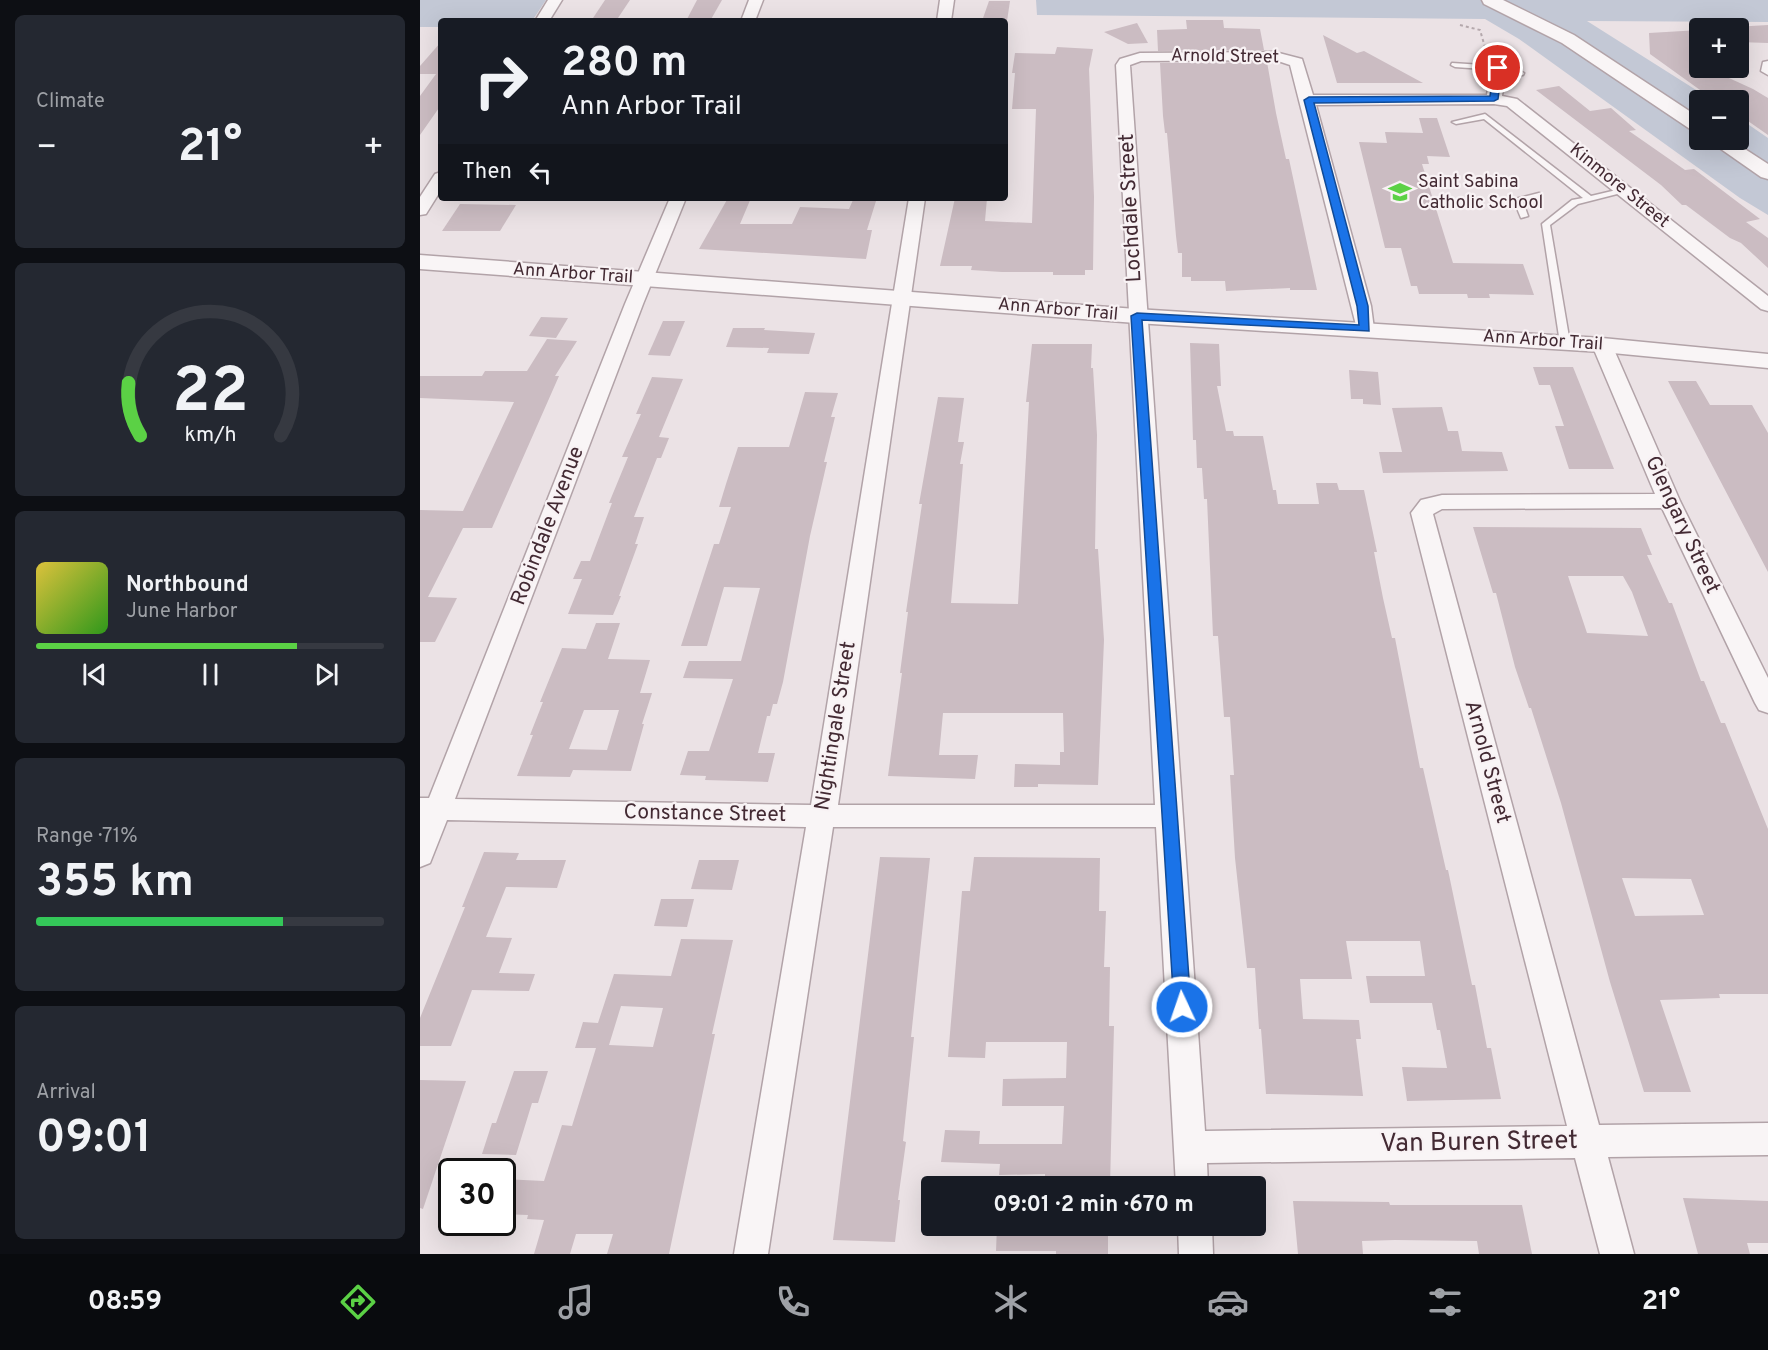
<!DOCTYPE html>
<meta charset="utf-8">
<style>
body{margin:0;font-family:Overpass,sans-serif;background:#242831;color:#f1f3f6;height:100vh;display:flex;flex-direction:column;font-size:22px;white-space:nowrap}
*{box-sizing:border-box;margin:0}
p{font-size:20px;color:#9ea1a6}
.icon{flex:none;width:33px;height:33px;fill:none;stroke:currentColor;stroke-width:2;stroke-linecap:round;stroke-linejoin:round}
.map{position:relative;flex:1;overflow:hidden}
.side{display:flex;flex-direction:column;gap:15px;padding:15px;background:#0d0f14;width:420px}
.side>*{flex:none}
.hud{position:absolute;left:18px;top:18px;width:570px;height:183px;border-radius:6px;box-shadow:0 6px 24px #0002;background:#171b24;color:#f1f3f6;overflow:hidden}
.buttons{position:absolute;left:1269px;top:18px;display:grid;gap:12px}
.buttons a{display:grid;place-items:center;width:60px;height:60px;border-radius:6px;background:#171b24;box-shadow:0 6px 24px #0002;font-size:30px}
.speed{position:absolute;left:18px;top:1158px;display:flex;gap:12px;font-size:30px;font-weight:700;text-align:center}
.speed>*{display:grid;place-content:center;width:78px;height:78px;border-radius:50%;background:#171b24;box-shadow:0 6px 24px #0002;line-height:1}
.speed .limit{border:3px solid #111;border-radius:9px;background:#fff;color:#111}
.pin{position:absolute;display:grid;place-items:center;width:51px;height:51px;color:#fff;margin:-26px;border:3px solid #fff;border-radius:50%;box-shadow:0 2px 6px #0007}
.me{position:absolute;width:66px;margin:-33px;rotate:357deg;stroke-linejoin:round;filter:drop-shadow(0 0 4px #0008)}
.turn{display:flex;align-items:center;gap:21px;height:126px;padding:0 24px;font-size:27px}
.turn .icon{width:78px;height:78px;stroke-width:2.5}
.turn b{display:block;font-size:42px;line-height:51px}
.then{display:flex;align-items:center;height:57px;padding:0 24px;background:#0003;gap:12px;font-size:22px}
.big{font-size:45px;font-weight:700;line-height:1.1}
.side .widget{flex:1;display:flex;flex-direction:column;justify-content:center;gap:9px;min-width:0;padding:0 21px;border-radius:9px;background:#242831}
.side .dial{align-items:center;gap:0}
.dial svg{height:156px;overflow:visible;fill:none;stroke:#363941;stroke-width:7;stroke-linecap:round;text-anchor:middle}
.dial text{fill:#f1f3f6;stroke:none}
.song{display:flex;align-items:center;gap:18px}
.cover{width:72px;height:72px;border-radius:9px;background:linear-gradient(135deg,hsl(50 70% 55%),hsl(110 70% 35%))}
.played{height:6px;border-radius:3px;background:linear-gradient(90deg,#5bd145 75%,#363941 75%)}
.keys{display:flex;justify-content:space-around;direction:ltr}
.heat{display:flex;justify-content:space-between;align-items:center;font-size:33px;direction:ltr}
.charge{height:9px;border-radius:4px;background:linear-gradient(90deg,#34c759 71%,#363941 0)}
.trip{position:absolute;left:501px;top:1176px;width:345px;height:60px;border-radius:6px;background:#171b24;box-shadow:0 6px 24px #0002;font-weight:700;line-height:60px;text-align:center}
.tabs{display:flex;height:96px;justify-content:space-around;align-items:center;background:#090b0e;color:#9ea1a6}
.tabs .icon{width:42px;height:42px}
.tabs .selected{color:#5bd145}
.tabs b{font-size:27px;color:#f1f3f6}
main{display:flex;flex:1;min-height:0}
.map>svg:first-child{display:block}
.green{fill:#c3c8d5}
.building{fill:#cbbcc2;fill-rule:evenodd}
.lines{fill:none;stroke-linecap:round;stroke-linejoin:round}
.service-casing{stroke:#b2a3a8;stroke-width:3}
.minor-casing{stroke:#b2a3a8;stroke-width:3}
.tertiary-casing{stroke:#b2a3a8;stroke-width:3}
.path{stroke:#b4a8ac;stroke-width:2;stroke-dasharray:3 3;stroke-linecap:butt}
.service{fill:#f9f5f6;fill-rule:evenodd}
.minor{fill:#f9f5f6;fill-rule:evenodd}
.tertiary{fill:#f9f5f6;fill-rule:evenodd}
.route{fill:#1a73e8;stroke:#114b97;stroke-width:1.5}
.labels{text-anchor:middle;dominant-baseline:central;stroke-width:4.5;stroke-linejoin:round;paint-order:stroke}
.far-street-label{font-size:18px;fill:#432a33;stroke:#f8f2f4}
.far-poi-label{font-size:18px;fill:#432a33;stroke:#f8f2f4;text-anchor:start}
.street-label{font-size:21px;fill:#432a33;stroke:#f8f2f4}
.near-street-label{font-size:26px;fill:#432a33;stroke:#f8f2f4}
</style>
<main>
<section class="side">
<div class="widget"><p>Climate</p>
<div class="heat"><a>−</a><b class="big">21°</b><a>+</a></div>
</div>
<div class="widget dial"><svg viewBox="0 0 100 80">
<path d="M14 69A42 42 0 1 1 86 69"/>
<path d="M14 69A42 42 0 0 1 8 42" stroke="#5bd145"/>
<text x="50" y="56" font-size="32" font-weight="700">22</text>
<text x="50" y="72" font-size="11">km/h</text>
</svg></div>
<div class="widget">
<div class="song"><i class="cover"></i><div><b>Northbound</b><p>June Harbor</p></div></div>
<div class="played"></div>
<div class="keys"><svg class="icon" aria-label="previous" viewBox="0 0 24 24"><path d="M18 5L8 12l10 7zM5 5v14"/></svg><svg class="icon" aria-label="pause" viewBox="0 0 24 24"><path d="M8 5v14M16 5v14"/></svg><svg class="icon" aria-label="next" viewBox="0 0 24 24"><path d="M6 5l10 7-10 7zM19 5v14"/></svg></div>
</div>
<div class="widget"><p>Range · 71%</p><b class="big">355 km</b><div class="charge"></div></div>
<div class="widget"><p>Arrival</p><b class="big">09:01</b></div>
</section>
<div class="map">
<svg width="1348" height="1254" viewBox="0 0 1348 1254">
<rect width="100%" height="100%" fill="#ebe2e5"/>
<g class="green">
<path d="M0 0H126L112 21H21V27H0Z"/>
<path d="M616 0H1348V22L1167 21 1292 100H1280V140H1318L1319 118 1348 138V215L1320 198 1099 39 1065 19 617 15Z"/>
</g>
<g class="building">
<path d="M185 0H210L198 18H173Z"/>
<path d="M277 0H302L290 21H266Z"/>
<path d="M569 1H590L587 21H562Z"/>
<path d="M766 20H803L804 28 840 29 844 50 738 51 737 30 767 29Z"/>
<path d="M717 23 728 43 708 44 684 32Z"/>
<path d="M1348 25V43L1318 42V28H1297Z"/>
<path d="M1280 30V68H1287L1333 89 1348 98V135L1318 114V100H1303L1295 94 1287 95 1230 54 1229 33Z"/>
<path d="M903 35 937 53 944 51 1003 83H917Z"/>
<path d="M21 42V105L0 135V96L16 74H0V66Z"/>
<path d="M637 47 673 49 669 69 674 197 673 270H665V275H633V272H582L551 270 552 266H520L535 198H567L565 221 612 223 616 109H592L595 73H592L595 53 635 54Z"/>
<path d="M847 62 856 113 866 159H869L897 290H870V288L806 291 805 281H771V277H762V253H758L756 236 747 133H745L743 116 740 63Z"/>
<path d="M1139 86 1170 111 1191 108 1216 130 1209 131 1265 170 1274 169 1340 219 1326 222 1348 238V268L1321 243 1310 238 1266 205H1262L1241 185 1116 90Z"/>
<path d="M999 118H1017L1030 157 1007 156 1009 164H1002L1033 263 1103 264 1114 295 1069 294 1070 298H1048L1047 294H999L997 286H991L981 248H965L939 142 967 143 965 132 1003 133Z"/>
<path d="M308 198H331L320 224H372L380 207 429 209 433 200 456 201 447 230H452L446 259 279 249Z"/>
<path d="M40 204 96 205 80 231H22Z"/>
<path d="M121 317 148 318 136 338 109 336Z"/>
<path d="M243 321H265L250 356 228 355Z"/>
<path d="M313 328H345L344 330 395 333 389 354 347 353 349 348 306 347Z"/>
<path d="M127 339 157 341 135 376H139L72 528H43L8 597 37 598 15 642H0V510L43 511 94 402 0 398V376H62L65 371H107Z"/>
<path d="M770 343 799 344 801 386H797L806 431H813L814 436H843L853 490H856L858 504H899L896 483H917L919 490H944L957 552H954L963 598 972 638H975L1000 768H1003L1026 870H1028L1052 985H1055L1067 1048H1071L1081 1099 987 1101 982 1067 1027 1068 1020 1030H1017L1012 1003H950L946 976H1005L1000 941H926L932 979H880L883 1019 939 1020 941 1039H936L943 1096 846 1094 841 1029H839L835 968H827L815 858 810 775H814L810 717H804L798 636H793L787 499H784L782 468H777L776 440H773Z"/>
<path d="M612 344H672L671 368H673L677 435 675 549H678L684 640 678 785 618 784V787H594L595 764 640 765V752H644L643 713H523L519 755H558L555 779 468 776 482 673H480L488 612H486L502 504H499L518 397 544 398 538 442H544L540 464H543L531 603 598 604 609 402H606Z"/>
<path d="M1113 367H1153L1194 469H1149L1135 426H1144L1130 385H1119Z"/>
<path d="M929 370 958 372 961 405 943 404V399H931Z"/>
<path d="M232 377 263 379 239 437 249 438 241 458H237L214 517H224L215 544H218L199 596H201L193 615 148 614 162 579H153L161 561H170L192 503H189L208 457H202L221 414H216Z"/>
<path d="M1248 381H1276L1290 405H1332L1348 433V572Z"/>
<path d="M385 392 418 393 411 417H415L404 462H407L390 536 363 682 357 704H353L350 716H347L338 753H355L348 782 285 780 286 776 260 775 268 751H289L313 679 263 678 269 661H321L340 588 304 587 287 646H261L294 544H299L311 507H299L306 484 318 447H369Z"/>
<path d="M1022 407 1028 431H1038L1042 451 1082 452 1088 471 963 473 959 452H982L972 408Z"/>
<path d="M1053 527 1221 528 1232 555H1227L1249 603H1252L1281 681H1284L1301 723H1305L1348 829V994H1299L1300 998 1240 1000 1271 1092H1224L1190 982 1141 803 1111 708H1109L1095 667 1076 593H1073ZM1148 576H1203L1212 592 1228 636 1167 633ZM1202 878 1271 879 1284 915 1215 916Z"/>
<path d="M176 623H200L188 659 230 660 220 693H232L222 724H224L211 771 153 770 150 777 97 776 113 735H110L123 702H120L142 648 166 649ZM164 710H199L187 750 149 749Z"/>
<path d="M64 852 99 853 96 860H146L137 888 86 887 66 937 92 938 79 973 115 974 109 991 52 990 31 1046H0V1018L45 907H42Z"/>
<path d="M460 857 510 858 491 1037H494L483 1141 486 1142 478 1200H480L475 1242 413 1240Z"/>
<path d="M554 857 680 858 679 911H686L684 967H690L689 1026H694L690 1186H625V1174L579 1175 580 1164 521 1162 525 1130 560 1131 559 1144H642L644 1106H582L583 1079 646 1078 647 1042H566L565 1058 528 1057 542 891H550Z"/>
<path d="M279 860H319L312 890 271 889Z"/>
<path d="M241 899H274L267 927 234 926Z"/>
<path d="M261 939 313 940 292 1034H295L249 1254H187L193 1234H156L150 1254H114L124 1220 107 1219 108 1215 82 1214V1179L124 1181 142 1125 152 1126 176 1048H155L163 1022 178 1023 194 974 251 976ZM201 1006 243 1008 233 1047 189 1045Z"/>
<path d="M94 1071H128L118 1103H112L96 1155 62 1154 72 1123H76Z"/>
<path d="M0 1080 46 1081 3 1209 0 1208Z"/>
<path d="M1263 1198 1348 1201V1243H1327L1330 1254H1278Z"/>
<path d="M873 1201 969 1202 970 1205H1102L1112 1254H1059L1057 1241 975 1240 942 1241 943 1254H878Z"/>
<path d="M577 1226 688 1229V1254H636V1251H576Z"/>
</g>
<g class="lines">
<g class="service-casing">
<g id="service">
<path d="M1032 63 1078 66 1082 68 1078 70 1035 67 1031 65Z"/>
<path d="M1100 71 1104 73 1103 75 1077 78 1073 76Z"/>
<path d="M1065 114 1171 196 1205 188 1209 191 1158 204 1130 225 1150 343 1148 345H1142L1140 343 1122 224 1152 200 1163 198 1064 119 1036 124 1032 122Z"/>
<path d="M1119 193 1122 194V198L1103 202 1108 216 1101 218 1094 201 1095 199Z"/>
</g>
</g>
<g class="minor-casing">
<g id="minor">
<path d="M128 0H142L129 21H115Z"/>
<path d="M329 0H343L335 21H321Z"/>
<path d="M520 0H534L531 21H517Z"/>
<path d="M855 52 882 59 893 95H1067L1072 63 1079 59 1084 60 1086 63 1082 96 1097 99 1348 296V311L1341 309 1087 106 1074 104 896 105 951 306 954 329 952 333H938L870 65 855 60 721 61 710 65 785 1131 1147 1126 991 513 1001 500 1022 495 1235 494 1172 345 1175 341H1189L1192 345 1260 501 1348 678V713L1339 710 1335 703 1242 508 1022 509 1013 514 1179 1125 1348 1123V1155L1188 1157 1214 1254H1180L1155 1158 787 1163 788 1186H756L736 827H413L348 1254H314L386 827 27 820 10 863 0 867V798H9L205 304 250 198H266L223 304 35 799 391 805 489 198H505L418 805H735L696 65 700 59 720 53Z"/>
<path d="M1348 61V75L1341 71 1343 62Z"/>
<path d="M21 172V190L6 214 0 215V197L15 174Z"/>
<path d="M758 1226H792L793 1254H759Z"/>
</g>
</g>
<g class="tertiary-casing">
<g id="tertiary">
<path d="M1062 0H1083L1154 35 1280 118V133L1273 131 1142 43 1064 4Z"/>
<path d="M1288 140H1311L1348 164V179L1341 177Z"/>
<path d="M0 255 716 309 1182 338 1348 354V368L1182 352 716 323 0 269Z"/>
</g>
</g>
<path class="path" d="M1040 25 1060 30 1067 54"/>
<use href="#service" class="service"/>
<use href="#minor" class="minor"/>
<use href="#tertiary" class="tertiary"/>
</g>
<path class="route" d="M1078 65 1082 68 1078 99 1074 101 894 103 948 306 949 331 722 320 771 1007 768 1013 762 1015 756 1013 754 1007 711 316 717 313 939 325 937 306 884 100 889 97 1070 96 1074 68Z"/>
<defs>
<g id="school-bare" transform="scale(1.8)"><path d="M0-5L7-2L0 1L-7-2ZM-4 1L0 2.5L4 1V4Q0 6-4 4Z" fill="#5bd145" stroke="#f8f2f4" stroke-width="2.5" paint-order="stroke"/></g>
</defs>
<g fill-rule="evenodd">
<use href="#school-bare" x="980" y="192"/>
</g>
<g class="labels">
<g class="far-street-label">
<text transform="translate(805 57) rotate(1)">Arnold Street</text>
<text transform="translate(1199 186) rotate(39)">Kinmore Street</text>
<text transform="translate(153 274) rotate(4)">Ann Arbor Trail</text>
<text transform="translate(638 310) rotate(5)">Ann Arbor Trail</text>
<text transform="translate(1123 341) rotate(4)">Ann Arbor Trail</text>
</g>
<g class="far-poi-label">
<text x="998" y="182">Saint Sabina<tspan x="998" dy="21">Catholic School</tspan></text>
</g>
<g class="street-label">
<text transform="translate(711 208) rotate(-93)">Lochdale Street</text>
<text transform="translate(1262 525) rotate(65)">Glengary Street</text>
<text transform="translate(128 526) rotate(-69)">Robindale Avenue</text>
<text transform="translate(416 726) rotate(-81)">Nightingale Street</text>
<text transform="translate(1067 762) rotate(75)">Arnold Street</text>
<text transform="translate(285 814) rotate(1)">Constance Street</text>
</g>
<g class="near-street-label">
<text transform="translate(1059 1143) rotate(-1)">Van Buren Street</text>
</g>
</g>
</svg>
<div class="buttons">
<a>+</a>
<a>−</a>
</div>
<div class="speed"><div class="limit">30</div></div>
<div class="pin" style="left:1078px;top:68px;background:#d93025"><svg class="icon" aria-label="arrive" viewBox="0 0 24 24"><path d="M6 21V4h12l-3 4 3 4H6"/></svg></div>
<svg class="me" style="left:762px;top:1007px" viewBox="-20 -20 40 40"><circle r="17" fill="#1a73e8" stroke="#fff" stroke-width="3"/><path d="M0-11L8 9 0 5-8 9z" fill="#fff"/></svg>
<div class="trip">09:01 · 2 min · 670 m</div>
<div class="hud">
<div class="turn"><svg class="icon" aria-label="right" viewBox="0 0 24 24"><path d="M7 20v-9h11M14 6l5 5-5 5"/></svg><div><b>280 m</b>Ann Arbor Trail</div></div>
<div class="then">Then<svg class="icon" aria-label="left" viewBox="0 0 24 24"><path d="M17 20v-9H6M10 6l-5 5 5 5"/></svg></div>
</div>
</div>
</main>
<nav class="tabs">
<b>08:59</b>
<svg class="icon selected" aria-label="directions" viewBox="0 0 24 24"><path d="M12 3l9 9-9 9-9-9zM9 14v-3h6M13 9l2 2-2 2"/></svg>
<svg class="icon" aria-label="music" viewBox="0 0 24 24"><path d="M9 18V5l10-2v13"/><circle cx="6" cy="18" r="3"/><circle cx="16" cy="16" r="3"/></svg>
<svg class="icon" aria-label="phone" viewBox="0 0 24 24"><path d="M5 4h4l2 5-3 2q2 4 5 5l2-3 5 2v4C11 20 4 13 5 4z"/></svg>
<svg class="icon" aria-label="climate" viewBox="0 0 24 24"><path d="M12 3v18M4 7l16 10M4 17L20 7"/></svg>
<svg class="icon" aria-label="car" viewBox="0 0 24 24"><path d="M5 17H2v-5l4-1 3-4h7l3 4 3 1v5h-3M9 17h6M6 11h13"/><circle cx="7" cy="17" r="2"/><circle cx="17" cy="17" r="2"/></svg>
<svg class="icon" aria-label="filters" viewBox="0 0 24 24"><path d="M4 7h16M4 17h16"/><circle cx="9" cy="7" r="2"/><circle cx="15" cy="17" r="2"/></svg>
<b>21°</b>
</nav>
